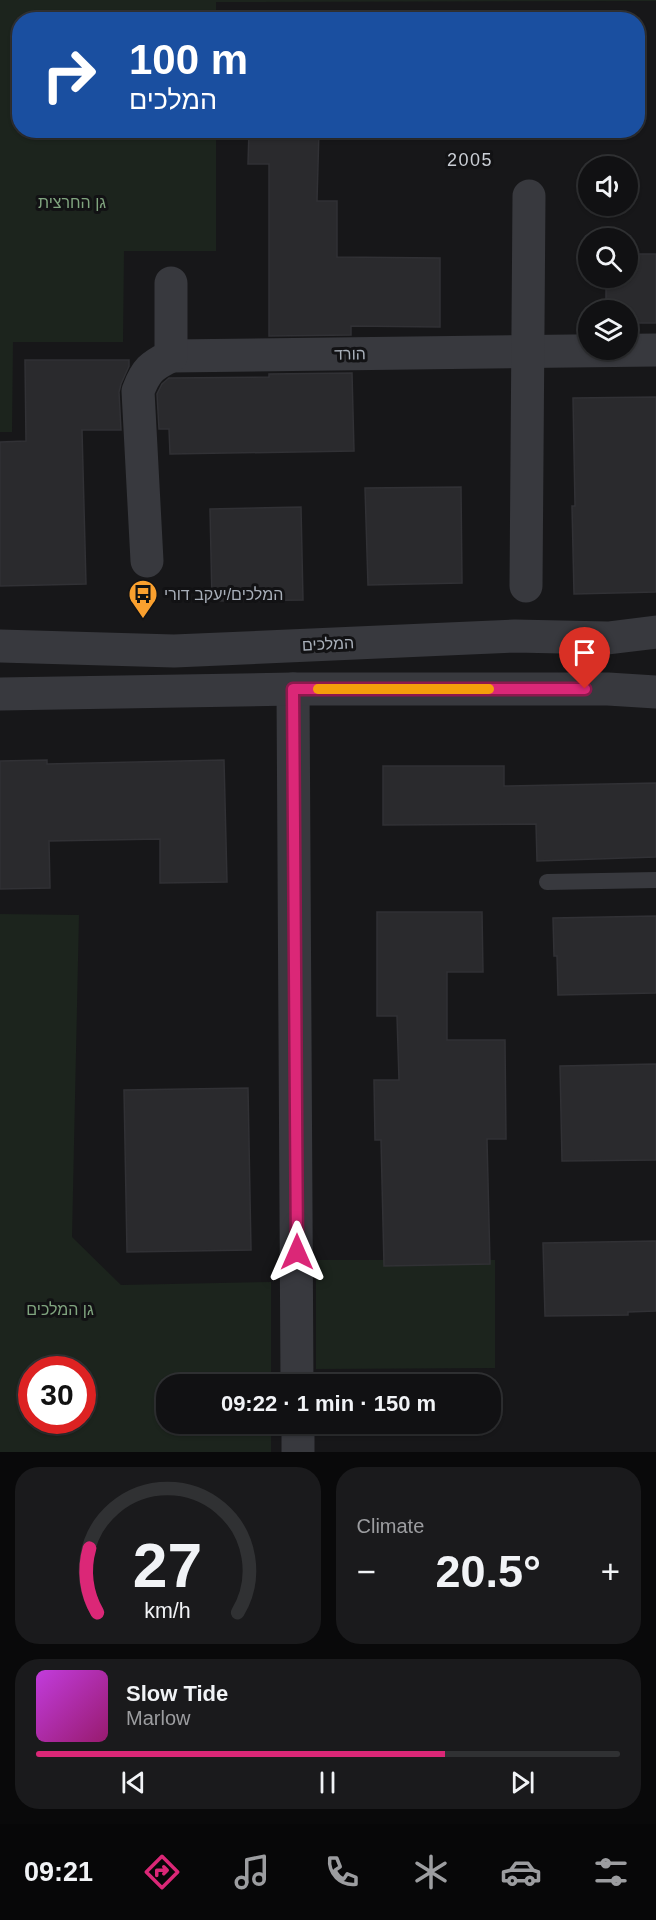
<!DOCTYPE html>
<meta charset="utf-8">
<style>
body{margin:0;font-family:Arial,Heebo,sans-serif;background:#1a1a1c;color:#f1f3f6;height:100vh;display:flex;flex-direction:column;font-size:22px;white-space:nowrap}
*{box-sizing:border-box;margin:0}
p{font-size:20px;color:#9c9da0}
.icon{flex:none;width:33px;height:33px;fill:none;stroke:currentColor;stroke-width:2;stroke-linecap:round;stroke-linejoin:round}
.map{position:relative;height:1452px;overflow:hidden}
.details{display:flex;flex-direction:column;gap:15px;padding:15px;background:#09090a;flex:1}
.details>*{flex:none}
.top-card{position:absolute;left:12px;top:12px;width:633px;height:126px;border-radius:24px;box-shadow:0 2px 4px #0004,0 0 0 2px #303133;background:#1a4fa0;color:#fff;overflow:hidden}
.buttons{position:absolute;left:578px;top:156px;display:grid;gap:12px}
.buttons a{display:grid;place-items:center;width:60px;height:60px;border-radius:50%;background:#111113;box-shadow:0 2px 4px #0004,0 0 0 2px #303133;font-size:30px}
.speed{position:absolute;left:18px;top:1356px;display:flex;gap:12px;font-size:30px;font-weight:700;text-align:center}
.speed>*{display:grid;place-content:center;width:78px;height:78px;border-radius:50%;background:#111113;box-shadow:0 2px 4px #0004,0 0 0 2px #303133;line-height:1}
.speed .limit{border:9px solid #d22;background:#fff;color:#111}
.pin{position:absolute;display:grid;place-items:center;width:51px;height:51px;color:#fff;margin:-62px -26px;border-radius:50% 50% 50% 0;rotate:-45deg;box-shadow:0 0 6px #0007}
.pin .icon{rotate:45deg}
.me{position:absolute;width:66px;margin:-33px;rotate:0deg;stroke-linejoin:round;filter:drop-shadow(0 0 4px #0008)}
.turn{display:flex;align-items:center;gap:21px;height:126px;padding:0 18px;font-size:27px}
.turn .icon{width:78px;height:78px;stroke-width:2.5}
.turn b{display:block;font-size:42px;line-height:51px}
.big{font-size:45px;font-weight:600;line-height:1.1}
.details .tile{flex:1;display:flex;flex-direction:column;justify-content:center;gap:9px;min-width:0;padding:0 21px;border-radius:24px;background:#1a1a1c}
.details .dial{align-items:center;gap:0}
.dial svg{height:156px;overflow:visible;fill:none;stroke:#303133;stroke-width:7;stroke-linecap:round;text-anchor:middle}
.dial text{fill:#f1f3f6;stroke:none}
.song{display:flex;align-items:center;gap:18px}
.cover{width:72px;height:72px;border-radius:9px;background:linear-gradient(135deg,hsl(290 70% 55%),hsl(320 70% 35%))}
.played{height:6px;border-radius:3px;background:linear-gradient(90deg,#db2777 70%,#303133 70%)}
.keys{display:flex;justify-content:space-around;direction:ltr}
.heat{display:flex;justify-content:space-between;align-items:center;font-size:33px;direction:ltr}
.details .tiles{flex:1;display:grid;gap:15px;grid-template-columns:1fr 1fr}
.tile:last-child{grid-column:span 2}
.trip{position:absolute;left:156px;top:1374px;width:345px;height:60px;border-radius:24px;background:#111113;box-shadow:0 2px 4px #0004,0 0 0 2px #303133;font-weight:600;line-height:60px;text-align:center}
.tab-bar{display:flex;height:96px;justify-content:space-around;align-items:center;background:#070708;color:#9c9da0}
.tab-bar .icon{width:42px;height:42px}
.tab-bar .current{color:#db2777}
.tab-bar b{font-size:27px;color:#f1f3f6}
.map>svg:first-child{display:block}
.green{fill:#1c241d;fill-rule:evenodd}
.building{fill:#2a2a2d;stroke:#313135;stroke-width:1.5}
.lines{fill:none;stroke-linecap:round;stroke-linejoin:round}
.service{stroke:#38393e;stroke-width:16}
.minor{stroke:#38393e;stroke-width:33}
.tertiary{stroke:#38393e;stroke-width:33}
.route-casing{stroke:#8e194d;stroke-width:15}
.route{stroke:#db2777;stroke-width:10}
.slow{stroke:#f59e0b;stroke-width:10}
.labels{text-anchor:middle;dominant-baseline:central;stroke-width:6;stroke-linejoin:round;paint-order:stroke}
.park-label{font-size:16px;fill:#80a57f;stroke:#121214}
.street-label{font-size:16px;fill:#a8afb9;stroke:#121214}
.poi-label{font-size:16px;fill:#a8afb9;stroke:#121214;text-anchor:start}
.neighbourhood-label{font-size:18px;letter-spacing:1.5px;fill:#caced5;stroke:#121214}
</style>
<div class="map">
<svg width="656" height="1452" viewBox="0 0 656 1452">
<rect width="100%" height="100%" fill="#171719"/>
<g class="green">
<path d="M0 0H656V1L216 2V19L20 20V130L216 131V251H124L123 342H13L12 432H0Z"/>
<path d="M0 914 79 915 72 1237 121 1285 271 1282V1384H166V1424H271V1452H0ZM32 1370H82V1420H32Z"/>
<path d="M316 1260H495V1368L316 1369Z"/>
</g>
<g class="building">
<path d="M249 130H319L317 201H337V257L440 258V327L351 326V335L269 336V164H248Z"/>
<path d="M627 254H656V323H627V310H606V278H627Z"/>
<path d="M25 360H129V366L121 384 119 392 121 430H82L86 584 0 586V442L26 441Z"/>
<path d="M352 373 354 451 170 454 169 429H159L157 394 162 384 169 378 269 377V374Z"/>
<path d="M656 397V592L574 594 572 506H575L573 398Z"/>
<path d="M461 487 462 583 368 585 365 488Z"/>
<path d="M301 507 303 600 212 601 210 509Z"/>
<path d="M47 760V764L224 760 227 882 160 883V839L49 841 50 888 0 889V761Z"/>
<path d="M383 766H504V786L656 783V857L537 861 536 824 383 825Z"/>
<path d="M377 912H482L483 972H447V1040H505L506 1139H487L490 1264 384 1266 381 1140H375L374 1080H399L397 1016H377Z"/>
<path d="M656 916V993L558 995 557 956H554L553 918Z"/>
<path d="M656 1064V1160L562 1161 560 1066Z"/>
<path d="M248 1088 251 1250 127 1252 124 1090Z"/>
<path d="M656 1241V1311L628 1312V1315L545 1316 543 1243Z"/>
</g>
<g class="lines">
<path class="service" d="M547 882 656 880"/>
<g class="minor">
<path d="M171 356 656 350"/>
<path d="M147 561 138 391C146 370 151 366 171 356V283"/>
<path d="M526 586 529 196"/>
<path d="M293 689 297 1384"/>
<path d="M298 1424V1452"/>
</g>
<g class="tertiary">
<path d="M0 646 174 651 515 636 608 638 656 632"/>
<path d="M0 694 293 689H608L656 692"/>
</g>
</g>
<g class="lines">
<g class="route-casing">
<path id="route" d="M297 1252 293 689H585"/>
</g>
<use href="#route" class="route"/>
<path class="slow" d="M318 689H489"/>
</g>
<defs>
<g id="bus-pin" transform="scale(1.5)"><path d="M0 17L-7.5 6A9.5 9.5 0 1 1 7.5 6Z" fill="#faa02e" stroke="#121214"/><path d="M-5-6H5V4H4V6H2V4H-2V6H-4V4H-5ZM-3.5-4V0h7V-4ZM-3.5 1.2v1.5H-2V1.2ZM2 1.2v1.5H3.5V1.2Z" fill="#111"/></g>
</defs>
<g fill-rule="evenodd">
<use href="#bus-pin" x="143" y="594"/>
</g>
<g class="labels">
<g class="park-label">
<text x="72" y="202">גן החרצית</text>
<text x="60" y="1309">גן המלכים</text>
</g>
<g class="street-label">
<text transform="translate(350 354) rotate(-1)">הורד</text>
<text transform="translate(328 644) rotate(-3)">המלכים</text>
</g>
<g class="poi-label">
<text x="164" y="594">המלכים/יעקב דורי</text>
</g>
<g class="neighbourhood-label">
<text x="470" y="160">2005</text>
</g>
</g>
</svg>
<div class="buttons">
<a><svg class="icon" aria-label="sound" viewBox="0 0 24 24"><path d="M4 9h4l5-4v14l-5-4H4zM17 9q2 3 0 6"/></svg></a>
<a><svg class="icon" aria-label="search" viewBox="0 0 24 24"><circle cx="10" cy="10" r="6"/><path d="M15 15l6 6"/></svg></a>
<a><svg class="icon" aria-label="layers" viewBox="0 0 24 24"><path d="M12 4l9 5-9 5-9-5zM3 14l9 5 9-5"/></svg></a>
</div>
<div class="speed"><div class="limit">30</div></div>
<div class="pin" style="left:585px;top:689px;background:#d93025"><svg class="icon" aria-label="arrive" viewBox="0 0 24 24"><path d="M6 21V4h12l-3 4 3 4H6"/></svg></div>
<svg class="me" style="left:297px;top:1252px" viewBox="-20 -20 40 40"><path d="M0-17L14 15 0 8-14 15z" fill="#db2777" stroke="#fff" stroke-width="4"/></svg>
<div class="trip">09:22 · 1 min · 150 m</div>
<div class="top-card">
<div class="turn"><svg class="icon" aria-label="right" viewBox="0 0 24 24"><path d="M7 20v-9h11M14 6l5 5-5 5"/></svg><div><b>100 m</b>המלכים</div></div>
</div>
</div>
<section class="details">
<div class="tiles">
<div class="tile dial"><svg viewBox="0 0 100 80">
<path d="M14 69A42 42 0 1 1 86 69"/>
<path d="M14 69A42 42 0 0 1 10 36" stroke="#db2777"/>
<text x="50" y="56" font-size="32" font-weight="700">27</text>
<text x="50" y="72" font-size="11">km/h</text>
</svg></div>
<div class="tile"><p>Climate</p>
<div class="heat"><a>−</a><b class="big">20.5°</b><a>+</a></div>
</div>
<div class="tile">
<div class="song"><i class="cover"></i><div><b>Slow Tide</b><p>Marlow</p></div></div>
<div class="played"></div>
<div class="keys"><svg class="icon" aria-label="previous" viewBox="0 0 24 24"><path d="M18 5L8 12l10 7zM5 5v14"/></svg><svg class="icon" aria-label="pause" viewBox="0 0 24 24"><path d="M8 5v14M16 5v14"/></svg><svg class="icon" aria-label="next" viewBox="0 0 24 24"><path d="M6 5l10 7-10 7zM19 5v14"/></svg></div>
</div>
</div>
</section>
<nav class="tab-bar">
<b>09:21</b>
<svg class="icon current" aria-label="directions" viewBox="0 0 24 24"><path d="M12 3l9 9-9 9-9-9zM9 14v-3h6M13 9l2 2-2 2"/></svg>
<svg class="icon" aria-label="music" viewBox="0 0 24 24"><path d="M9 18V5l10-2v13"/><circle cx="6" cy="18" r="3"/><circle cx="16" cy="16" r="3"/></svg>
<svg class="icon" aria-label="phone" viewBox="0 0 24 24"><path d="M5 4h4l2 5-3 2q2 4 5 5l2-3 5 2v4C11 20 4 13 5 4z"/></svg>
<svg class="icon" aria-label="climate" viewBox="0 0 24 24"><path d="M12 3v18M4 7l16 10M4 17L20 7"/></svg>
<svg class="icon" aria-label="car" viewBox="0 0 24 24"><path d="M5 17H2v-5l4-1 3-4h7l3 4 3 1v5h-3M9 17h6M6 11h13"/><circle cx="7" cy="17" r="2"/><circle cx="17" cy="17" r="2"/></svg>
<svg class="icon" aria-label="filters" viewBox="0 0 24 24"><path d="M4 7h16M4 17h16"/><circle cx="9" cy="7" r="2"/><circle cx="15" cy="17" r="2"/></svg>
</nav>
